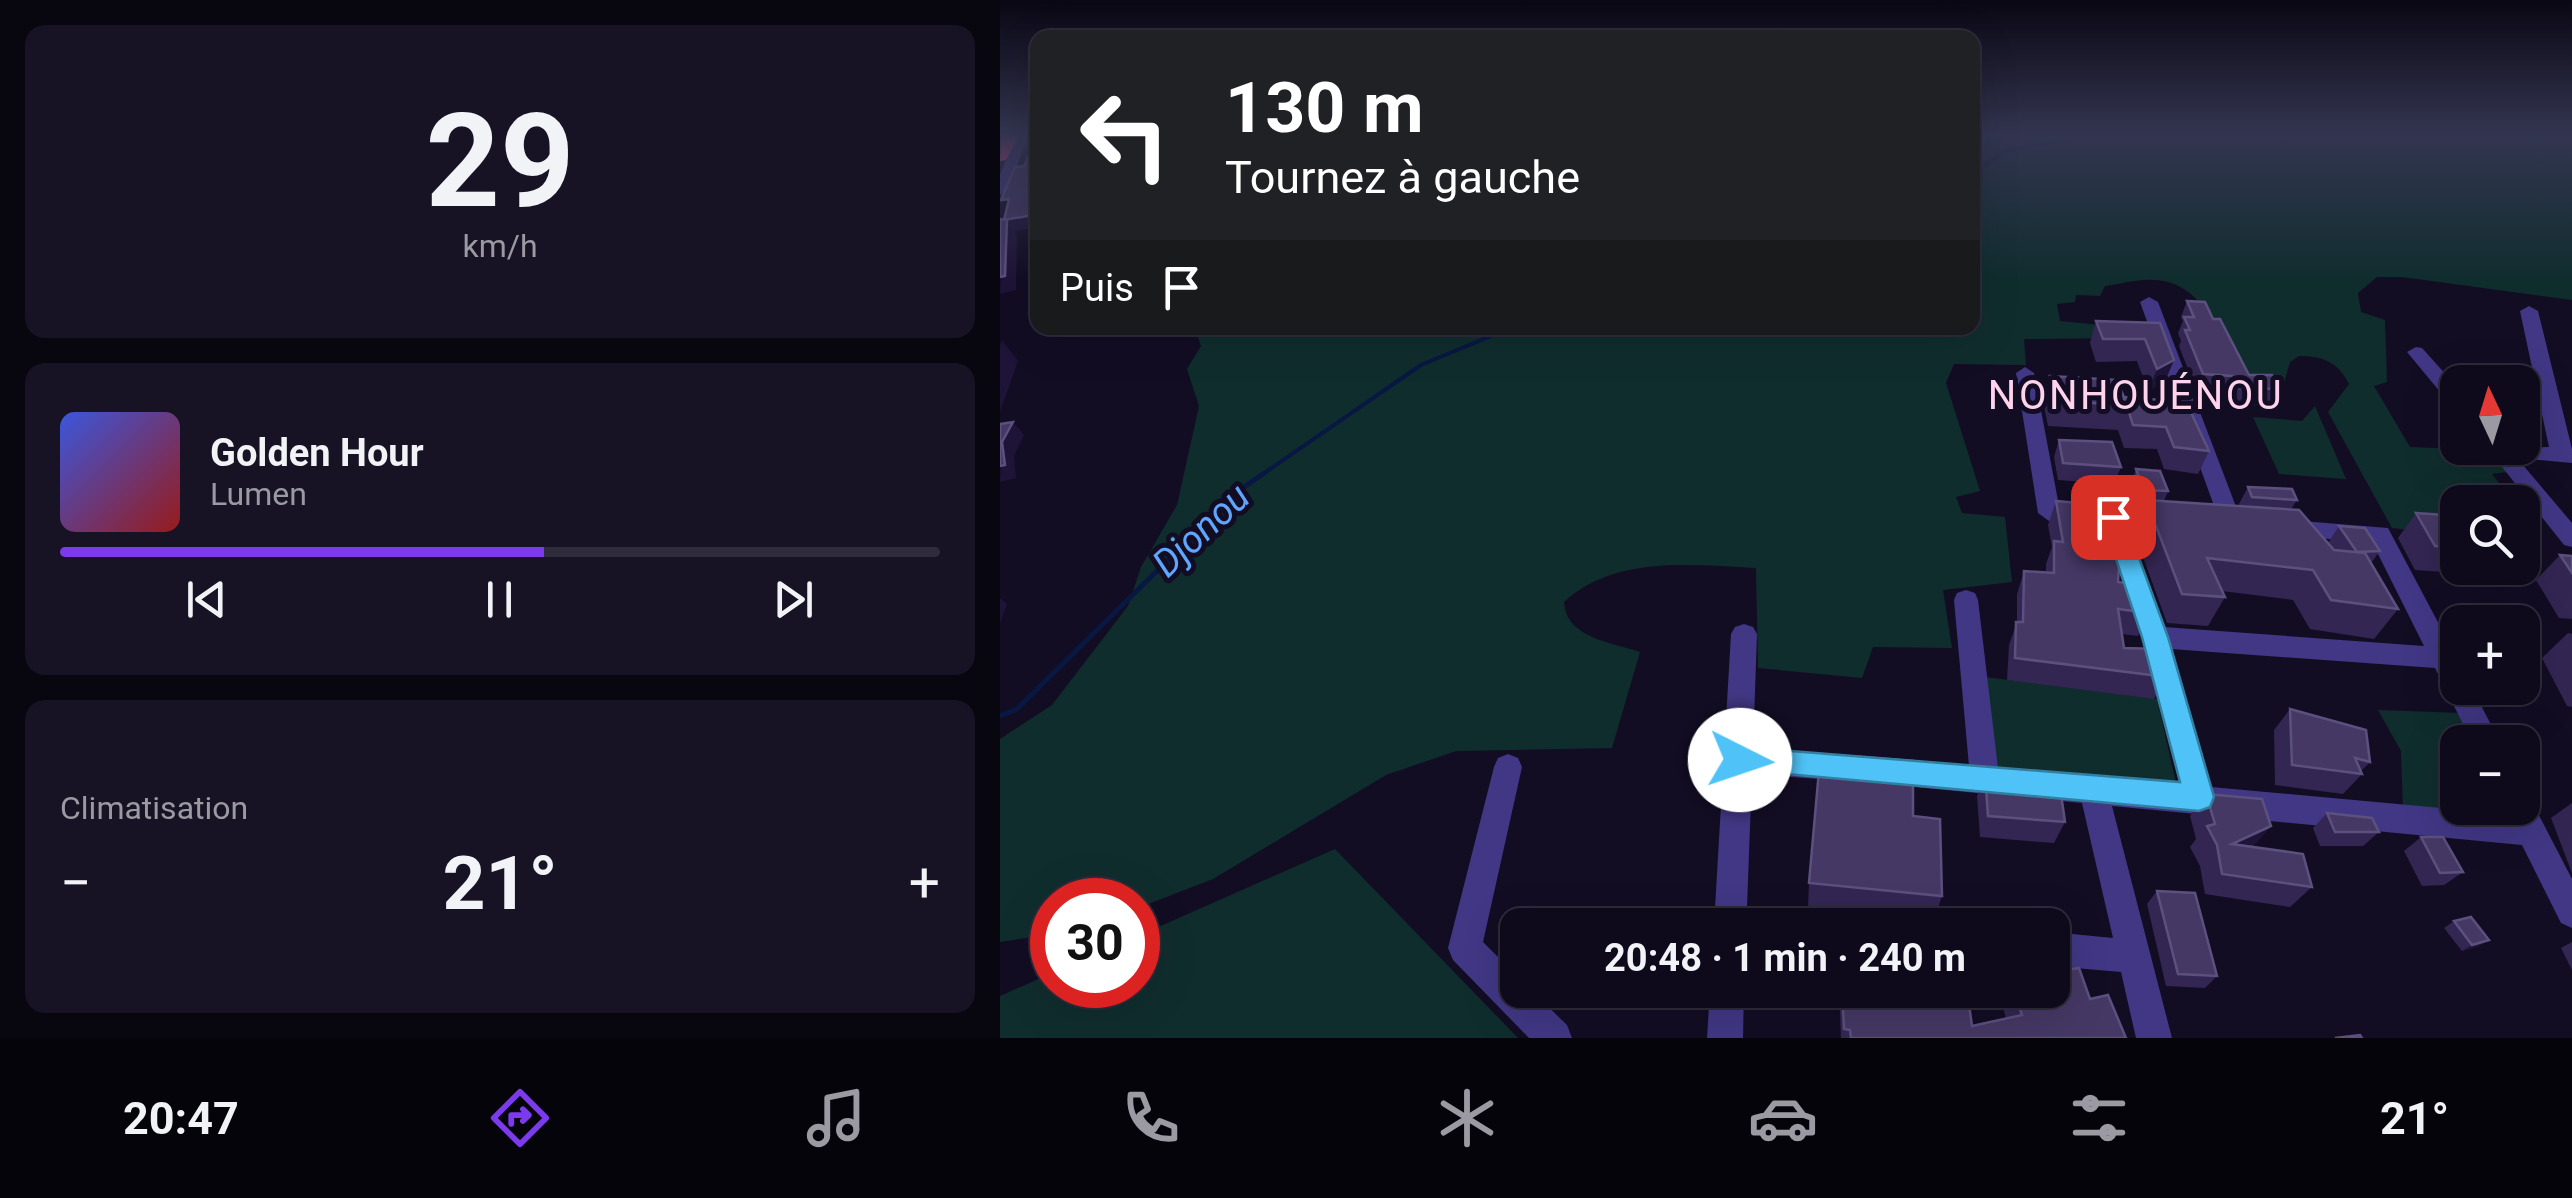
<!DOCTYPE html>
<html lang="fr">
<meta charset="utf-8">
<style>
body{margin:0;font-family:Roboto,sans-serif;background:#171324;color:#f1f3f6;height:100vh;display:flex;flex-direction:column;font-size:38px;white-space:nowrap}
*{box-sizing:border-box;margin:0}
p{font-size:32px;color:#9b9aa3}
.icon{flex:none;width:55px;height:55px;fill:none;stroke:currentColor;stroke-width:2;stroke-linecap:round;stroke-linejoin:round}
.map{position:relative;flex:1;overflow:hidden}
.side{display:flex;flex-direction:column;gap:25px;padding:25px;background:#08060f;width:1000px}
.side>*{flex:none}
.banner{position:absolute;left:30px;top:30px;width:950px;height:305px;border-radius:20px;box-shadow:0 10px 40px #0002,0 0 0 2px #2e2b3a;background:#202124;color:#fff;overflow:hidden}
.needle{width:65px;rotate:356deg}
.buttons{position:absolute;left:1440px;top:365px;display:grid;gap:20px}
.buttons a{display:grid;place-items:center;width:100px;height:100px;border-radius:20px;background:#0e0a1b;box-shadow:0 10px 40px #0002,0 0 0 2px #2e2b3a;font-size:50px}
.speed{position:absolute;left:30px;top:878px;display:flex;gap:20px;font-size:50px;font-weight:700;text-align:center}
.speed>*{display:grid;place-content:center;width:130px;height:130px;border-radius:50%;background:#0e0a1b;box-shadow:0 10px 40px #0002,0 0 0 2px #2e2b3a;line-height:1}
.speed .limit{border:15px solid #d22;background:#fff;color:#111}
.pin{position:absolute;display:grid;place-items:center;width:85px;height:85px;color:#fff;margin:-42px;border-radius:20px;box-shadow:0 5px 15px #0006}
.me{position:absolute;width:110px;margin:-55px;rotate:94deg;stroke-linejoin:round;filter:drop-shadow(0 0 8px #0008)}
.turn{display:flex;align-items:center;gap:35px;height:210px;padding:0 30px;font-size:45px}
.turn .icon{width:130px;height:130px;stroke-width:2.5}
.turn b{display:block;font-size:70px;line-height:85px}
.then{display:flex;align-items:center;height:95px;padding:0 30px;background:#0003;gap:20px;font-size:38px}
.big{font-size:75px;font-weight:700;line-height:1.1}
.side .widget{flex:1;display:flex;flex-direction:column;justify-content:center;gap:15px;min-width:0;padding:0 35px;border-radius:20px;background:#171324}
.side .dial{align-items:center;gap:0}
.dial b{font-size:130px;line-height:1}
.song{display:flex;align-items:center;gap:30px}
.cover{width:120px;height:120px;border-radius:15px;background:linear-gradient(135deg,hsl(230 70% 55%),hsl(0 70% 35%))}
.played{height:10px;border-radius:5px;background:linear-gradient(90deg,#7c3aed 55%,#2e2b3a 55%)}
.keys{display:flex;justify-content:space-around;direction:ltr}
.heat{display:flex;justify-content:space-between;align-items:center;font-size:55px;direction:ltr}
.trip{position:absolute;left:500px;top:908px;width:570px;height:100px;border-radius:20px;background:#0e0a1b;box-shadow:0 10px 40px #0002,0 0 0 2px #2e2b3a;font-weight:700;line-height:100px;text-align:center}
.tabs{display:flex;height:160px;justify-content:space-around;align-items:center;background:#06040b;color:#9b9aa3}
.tabs .icon{width:70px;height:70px}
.tabs .selected{color:#7c3aed}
.tabs b{font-size:45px;color:#f1f3f6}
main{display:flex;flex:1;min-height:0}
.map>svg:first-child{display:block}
.green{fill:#102d2e}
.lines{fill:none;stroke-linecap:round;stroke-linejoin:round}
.stream-far1{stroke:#081843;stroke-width:4}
.stream{stroke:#081843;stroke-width:5}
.minor{fill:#413785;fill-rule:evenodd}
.highway{fill:#ff4c92;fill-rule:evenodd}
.wall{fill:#332653}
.shaded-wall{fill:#1e1438}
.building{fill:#453865;stroke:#5c507e;stroke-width:2.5}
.route{fill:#4fc3f7;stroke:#337fa1;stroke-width:2.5}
.labels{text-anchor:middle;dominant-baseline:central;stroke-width:10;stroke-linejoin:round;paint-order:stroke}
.water-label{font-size:38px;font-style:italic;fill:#5fa6ff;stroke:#130d24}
.quarter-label{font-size:40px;letter-spacing:2.5px;fill:#ffd3eb;stroke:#130d24}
</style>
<main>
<section class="side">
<div class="widget dial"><b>29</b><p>km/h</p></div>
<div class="widget">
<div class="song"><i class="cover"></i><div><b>Golden Hour</b><p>Lumen</p></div></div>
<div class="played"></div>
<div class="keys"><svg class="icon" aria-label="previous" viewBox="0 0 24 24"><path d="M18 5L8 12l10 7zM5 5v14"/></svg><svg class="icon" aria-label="pause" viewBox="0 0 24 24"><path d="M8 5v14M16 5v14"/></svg><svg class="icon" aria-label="next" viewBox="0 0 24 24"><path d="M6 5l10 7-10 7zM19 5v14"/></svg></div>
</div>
<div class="widget"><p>Climatisation</p>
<div class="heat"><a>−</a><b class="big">21°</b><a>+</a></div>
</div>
</section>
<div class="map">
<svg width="1572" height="1038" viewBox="0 0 1572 1038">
<rect width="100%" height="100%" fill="#130d24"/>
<g class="green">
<path d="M973 135H1572V300L1402 277H1377L1358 293 1361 312 1385 320 1387 382 1374 386 1410 447 1486 450 1508 472 1492 474 1507 493 1492 494 1498 502 1445 504 1457 536 1392 528 1328 412 1349 384C1338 362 1323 356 1299 356L1290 362 1284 383C1210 385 1229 299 1168 282 1147 276 1126 283 1105 286L1100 296 1076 295 1075 302 1057 304 1060 321 1122 327V338L1024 339 1026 365 954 364 946 383 980 491 956 497 962 513 1005 517 1012 582 943 590 952 648 873 647 862 678 758 668 756 568C691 565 615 555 564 602 566 638 611 642 640 652L612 748 456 751 386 775 213 879 138 908V900H52V934L0 942V739L52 705 128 606 141 567 177 505 199 406 187 369 201 346 197 334 117 337 114 328H972Z"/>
<path d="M1315 406 1346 479 1279 474 1253 417 1302 421Z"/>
<path d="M985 677 1157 699 1176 783 997 771Z"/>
<path d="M1378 710 1462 713 1479 742H1458V808H1517L1531 831 1403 808 1401 751Z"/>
<path d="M335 849 518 1038H0V996L52 973V985H138V936Z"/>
</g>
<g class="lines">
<g class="stream-far1">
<path d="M972 195 978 193 982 167 1007 150 1095 135"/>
<path d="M260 476 421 365 510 328"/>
</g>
<path class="stream" d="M0 716 17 709 238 491 263 474"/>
<g class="minor">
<path d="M17 135H29L7 191 0 195V174Z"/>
<path d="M1149 297 1158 302 1243 525 1240 531 1232 533 1221 525 1140 302Z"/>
<path d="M1529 306 1538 311 1572 449V463L1517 458 1572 523V547L1564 545 1487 448 1549 447 1520 311Z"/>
<path d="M1416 347 1422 348 1458 388V407L1451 405 1407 352Z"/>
<path d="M1025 367 1034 373 1059 506 1168 513 1179 521 1168 529 1128 526 1164 627 1424 646 1372 542 1289 536 1278 528 1289 520 1388 528 1458 660V688H1472L1500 742H1472L1435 668 1171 649 1211 787 1507 814 1504 808H1522V795L1530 798 1572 879V928L1561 923 1522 845 1112 806 1172 1038H1136L1121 972 1052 966V932L1113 938 1082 803 883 784 873 780 869 771 873 762 883 758 969 766 954 600 957 593 966 590 975 593 978 600 998 768 1181 785 1142 637 1104 525 1049 521 1038 513 1016 373Z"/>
<path d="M744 624 753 627 757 634 753 748 847 755 857 759 861 768 857 777 847 781 752 774 747 907 781 913 785 925H714L731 634 735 627Z"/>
<path d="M508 754 518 758 522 767 483 942 518 977V990H531L567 1025 572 1038H529L453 960 448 948 494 767 498 758Z"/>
<path d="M710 990H744L743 1038H707Z"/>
</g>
<path class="highway" d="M1 135H19L6 160 0 161Z"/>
</g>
<g class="wall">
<path d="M1187 301 1213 319 1249 375 1281 389 1273 406 1224 405V393L1196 390 1179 346 1181 341 1178 333 1183 321 1181 317Z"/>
<path d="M1096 321 1160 323 1165 382 1148 391 1137 361 1096 362 1090 343Z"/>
<path d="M1050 376 1124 397 1209 451 1198 474 1164 469 1157 449 1124 448 1118 430 1048 426 1043 401Z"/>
<path d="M1059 440 1121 467 1114 484 1058 480 1054 457Z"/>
<path d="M1136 469 1168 491 1164 501 1240 506 1239 504 1248 487 1297 500 1291 509 1328 543 1339 526 1380 551 1371 563 1398 609 1374 639 1310 629 1293 600 1222 591 1225 597 1208 626 1167 623 1133 530 1143 507H1136L1130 486Z"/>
<path d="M1056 501 1118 582 1149 613 1138 636 1122 634 1124 648 1167 677 1154 699 1007 680 1009 645 1017 622V594L1024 571 1046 573V564L1052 547 1048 525Z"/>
<path d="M1416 513 1458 516V568H1496L1489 575 1415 570 1398 538Z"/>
<path d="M1560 555 1572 556V619L1559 618 1536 580Z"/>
<path d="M1568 633 1572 634V707L1567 706 1542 658Z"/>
<path d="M1290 709 1370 762 1361 771 1362 774 1343 794 1275 785 1274 730Z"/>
<path d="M985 774 1065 822 1054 843 980 837 977 796Z"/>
<path d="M1206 794 1271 826 1252 847 1312 887 1290 907 1205 894 1200 866 1190 847 1196 839 1190 816Z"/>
<path d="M1572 803V873L1551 818Z"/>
<path d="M1327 813 1379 832 1363 846H1320L1313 828Z"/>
<path d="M913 816 942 896 933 922 808 909 809 883Z"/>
<path d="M1421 837 1463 872 1444 885 1422 886 1404 851Z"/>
<path d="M1157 891 1217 976 1205 988 1166 986 1147 904Z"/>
<path d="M1454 921 1479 946 1462 951 1444 928Z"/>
<path d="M1572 942V970L1561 948Z"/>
<path d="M839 990H967L972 1026 1006 1018 1000 998 1004 990H1052L1090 999 1126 1038H841Z"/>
</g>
<g class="shaded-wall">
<path d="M38 173V227L14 231 17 235 16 290 0 294 4 220 35 181Z"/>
<path d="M2 340 18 361 0 412V345Z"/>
<path d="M1174 360 1165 382 1148 391 1157 369Z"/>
<path d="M13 422 24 435 14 456 16 478 0 482 2 442Z"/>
<path d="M0 598 7 604 0 623Z"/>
<path d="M1271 826 1252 847 1232 844Z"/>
<path d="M1489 940 1479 946 1462 951 1472 945Z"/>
</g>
<g class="building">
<path d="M38 135V173L35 181 33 215 4 220 9 199 1 200 15 167 24 166Z"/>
<path d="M0 219 7 220 5 276 0 277Z"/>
<path d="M1187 301 1205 302 1213 319H1220L1249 375H1272L1281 389 1232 388V376L1203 374 1185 330H1190L1184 317H1194Z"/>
<path d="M1096 321 1160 323 1174 360 1157 369 1145 339H1103Z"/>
<path d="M1050 376 1117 380 1127 405 1055 401Z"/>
<path d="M1124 397 1186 402 1209 451 1174 447 1166 427 1133 425Z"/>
<path d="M13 422 2 442 5 465 0 466V424Z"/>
<path d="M1059 440 1112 442 1121 467 1063 463Z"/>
<path d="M1136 469 1160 471 1168 491 1143 490Z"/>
<path d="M1248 487 1292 489 1297 500 1252 497Z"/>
<path d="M1146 500 1299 510 1334 550 1365 553 1398 609 1331 600 1313 570 1207 558 1225 597 1182 594Z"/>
<path d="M1056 501 1102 505 1120 549 1118 582 1139 585 1149 613 1118 609 1124 648 1159 649 1167 677 1015 658 1016 622H1023L1024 571 1054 573V541L1063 542Z"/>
<path d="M1416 513 1458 516V547L1435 546Z"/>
<path d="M1339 526 1365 528 1380 551 1357 552Z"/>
<path d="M1560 555 1572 556V573Z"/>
<path d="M1290 709 1366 730 1370 762 1355 758 1362 774 1292 765Z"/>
<path d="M848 756 913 761V816L940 819 942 896 809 883 820 759 847 761Z"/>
<path d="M985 774 1059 780 1065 822 988 816Z"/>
<path d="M1206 794 1262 799 1271 826 1232 844 1303 854 1312 887 1222 874 1217 845 1207 826 1215 824Z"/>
<path d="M1327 813 1372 818 1379 832H1335Z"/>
<path d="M1421 837H1443L1463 872 1440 873Z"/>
<path d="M1157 891 1195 893 1217 976 1178 974Z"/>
<path d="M1471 917 1489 940 1472 945 1454 921Z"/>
<rect x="840" y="924" width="119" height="1"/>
<path d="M1079 968 1090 999 1108 995 1126 1038H851L850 1030 844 1029 842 990H967L972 1026 1022 1015 1014 990H1052V972Z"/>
<path d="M1360 1035 1362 1038H1335Z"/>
</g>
<linearGradient id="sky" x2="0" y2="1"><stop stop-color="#0a0714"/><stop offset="0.48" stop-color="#333550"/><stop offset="1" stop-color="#333550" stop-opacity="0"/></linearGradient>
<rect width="1572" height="280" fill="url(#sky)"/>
<path class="route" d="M1113 509 1124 517 1168 637 1214 797 1210 807 1199 811 730 769 726 760 730 751 740 747 1180 782 1142 637 1102 517Z"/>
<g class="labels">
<g class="water-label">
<text transform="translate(201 530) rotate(-43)">Djonou</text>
</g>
<g class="quarter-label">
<text x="1136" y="395">NONHOUÉNOU</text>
</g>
</g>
</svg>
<div class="buttons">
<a><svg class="needle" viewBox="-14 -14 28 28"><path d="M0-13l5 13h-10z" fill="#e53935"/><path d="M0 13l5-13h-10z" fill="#9b9aa3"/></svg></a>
<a><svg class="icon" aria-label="search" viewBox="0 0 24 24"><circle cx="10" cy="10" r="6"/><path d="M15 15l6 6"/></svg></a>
<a>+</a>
<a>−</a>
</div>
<div class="speed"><div class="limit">30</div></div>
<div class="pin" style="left:1113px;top:517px;background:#d93025"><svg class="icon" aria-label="arrive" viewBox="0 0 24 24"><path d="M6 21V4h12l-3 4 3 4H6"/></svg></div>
<svg class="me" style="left:740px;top:760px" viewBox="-20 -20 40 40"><circle r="19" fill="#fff"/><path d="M0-13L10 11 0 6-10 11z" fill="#4fc3f7"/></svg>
<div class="trip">20:48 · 1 min · 240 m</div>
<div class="banner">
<div class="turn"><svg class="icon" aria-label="left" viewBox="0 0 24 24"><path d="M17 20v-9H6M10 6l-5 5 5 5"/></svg><div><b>130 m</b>Tournez à gauche</div></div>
<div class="then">Puis<svg class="icon" aria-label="arrive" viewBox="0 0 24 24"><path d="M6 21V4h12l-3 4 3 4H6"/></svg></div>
</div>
</div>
</main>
<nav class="tabs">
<b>20:47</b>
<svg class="icon selected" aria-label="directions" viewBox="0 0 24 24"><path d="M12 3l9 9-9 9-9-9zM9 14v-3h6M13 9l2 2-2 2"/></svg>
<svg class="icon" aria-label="music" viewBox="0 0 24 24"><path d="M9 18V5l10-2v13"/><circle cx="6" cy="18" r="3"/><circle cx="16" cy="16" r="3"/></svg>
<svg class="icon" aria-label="phone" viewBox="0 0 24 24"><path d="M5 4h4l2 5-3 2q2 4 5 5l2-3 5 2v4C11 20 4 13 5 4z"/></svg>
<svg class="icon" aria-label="climate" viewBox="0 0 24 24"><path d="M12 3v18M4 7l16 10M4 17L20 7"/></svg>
<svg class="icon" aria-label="car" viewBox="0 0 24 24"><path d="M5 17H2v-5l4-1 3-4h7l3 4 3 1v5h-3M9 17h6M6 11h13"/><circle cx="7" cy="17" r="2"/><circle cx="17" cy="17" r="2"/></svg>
<svg class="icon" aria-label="filters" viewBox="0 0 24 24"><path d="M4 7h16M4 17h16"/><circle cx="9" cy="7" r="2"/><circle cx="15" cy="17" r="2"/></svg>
<b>21°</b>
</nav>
